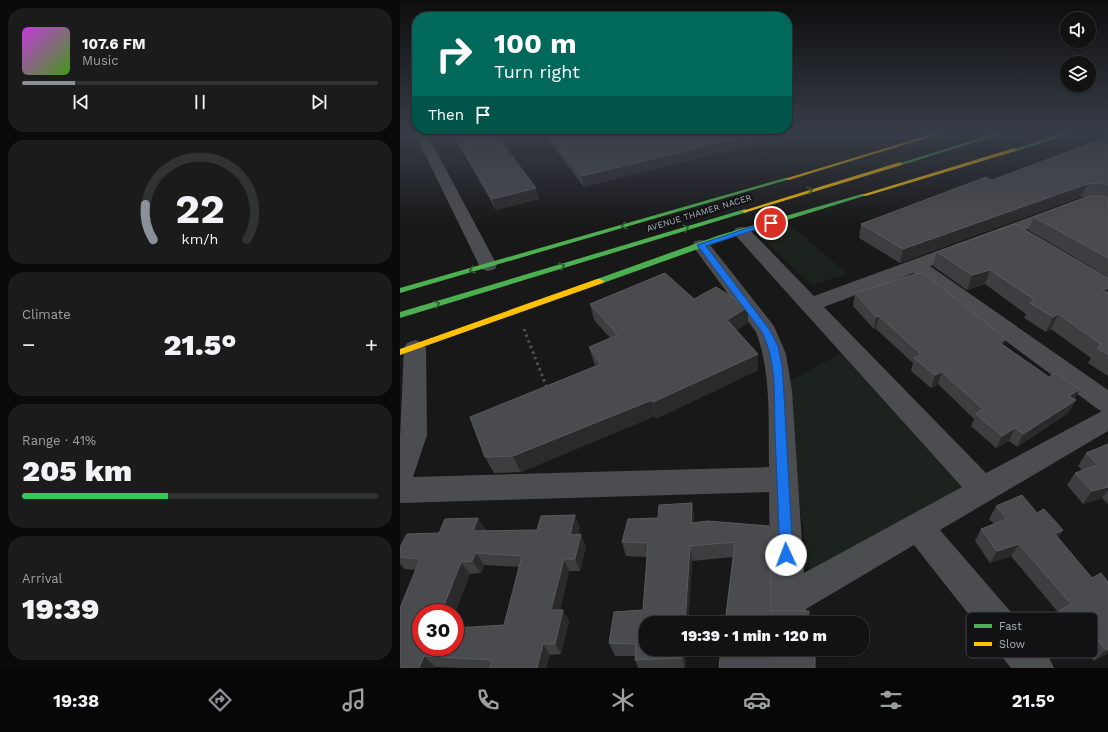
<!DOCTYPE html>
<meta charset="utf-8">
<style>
body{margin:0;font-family:"Work Sans",sans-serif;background:#1b1b1b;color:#f1f3f6;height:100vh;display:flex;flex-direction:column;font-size:15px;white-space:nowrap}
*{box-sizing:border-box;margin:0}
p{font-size:13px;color:#9c9e9f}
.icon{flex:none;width:22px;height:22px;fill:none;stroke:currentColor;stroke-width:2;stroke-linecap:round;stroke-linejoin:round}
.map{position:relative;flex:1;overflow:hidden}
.sheet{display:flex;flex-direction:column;gap:8px;padding:8px;background:#0a0a0a;width:400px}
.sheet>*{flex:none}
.banner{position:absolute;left:12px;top:12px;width:380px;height:122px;border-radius:16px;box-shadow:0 1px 3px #0004,0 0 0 1px #313232;background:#00695c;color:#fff;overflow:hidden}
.tools{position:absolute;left:660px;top:12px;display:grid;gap:8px}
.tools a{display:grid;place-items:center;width:36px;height:36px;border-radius:50%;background:#121212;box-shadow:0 1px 3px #0004,0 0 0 1px #313232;font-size:20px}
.speed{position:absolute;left:12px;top:604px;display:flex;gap:8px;font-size:20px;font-weight:700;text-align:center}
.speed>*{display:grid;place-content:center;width:52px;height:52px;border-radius:50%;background:#121212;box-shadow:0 1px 3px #0004,0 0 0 1px #313232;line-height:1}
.speed .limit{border:6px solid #d22;background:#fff;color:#111}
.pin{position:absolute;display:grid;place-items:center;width:34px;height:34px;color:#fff;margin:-17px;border:2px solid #fff;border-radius:50%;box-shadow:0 1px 4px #0007}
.me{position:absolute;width:44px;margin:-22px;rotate:358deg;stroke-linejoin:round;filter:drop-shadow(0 0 3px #0008)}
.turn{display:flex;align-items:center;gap:14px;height:84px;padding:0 16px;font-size:18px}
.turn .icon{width:52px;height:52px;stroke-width:2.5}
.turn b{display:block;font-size:28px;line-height:34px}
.then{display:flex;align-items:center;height:38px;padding:0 16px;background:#0003;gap:8px;font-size:15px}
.big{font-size:30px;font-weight:800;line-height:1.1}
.sheet .tile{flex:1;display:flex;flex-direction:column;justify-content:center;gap:6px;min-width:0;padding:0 14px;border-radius:16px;background:#1b1b1b}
.sheet .dial{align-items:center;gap:0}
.dial svg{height:104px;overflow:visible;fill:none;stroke:#313232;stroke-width:7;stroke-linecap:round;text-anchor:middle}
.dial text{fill:#f1f3f6;stroke:none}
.song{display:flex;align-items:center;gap:12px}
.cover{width:48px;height:48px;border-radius:6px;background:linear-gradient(135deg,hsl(290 70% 55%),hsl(100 70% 35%))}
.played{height:4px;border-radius:2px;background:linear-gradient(90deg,#8c9099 15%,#313232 15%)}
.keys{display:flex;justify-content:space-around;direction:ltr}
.heat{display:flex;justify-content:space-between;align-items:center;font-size:22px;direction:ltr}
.charge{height:6px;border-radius:3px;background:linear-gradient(90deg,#34c759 41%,#313232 0)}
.trip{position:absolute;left:239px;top:616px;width:230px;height:40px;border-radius:16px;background:#121212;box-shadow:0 1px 3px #0004,0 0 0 1px #313232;font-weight:800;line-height:40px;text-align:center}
.tab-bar{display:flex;height:64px;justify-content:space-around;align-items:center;background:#070707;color:#9c9e9f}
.tab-bar .icon{width:28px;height:28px}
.tab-bar .current{color:#8c9099}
.tab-bar b{font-size:18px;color:#f1f3f6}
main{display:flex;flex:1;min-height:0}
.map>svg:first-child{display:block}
.green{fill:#1c221d}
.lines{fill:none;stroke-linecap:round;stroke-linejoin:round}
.path{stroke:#4e4f52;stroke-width:3;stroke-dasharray:2.5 3.5;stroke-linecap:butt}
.street{fill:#4c4d51;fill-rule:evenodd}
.fast{fill:#4caf50;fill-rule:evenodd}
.slow{fill:#ffc107;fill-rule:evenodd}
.wall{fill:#3e3e41;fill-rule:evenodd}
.shaded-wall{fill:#2a2a2b}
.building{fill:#4a4b4e;stroke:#595a5e;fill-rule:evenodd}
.oneway{stroke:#2f6032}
.route{fill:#1a73e8;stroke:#114b97}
.labels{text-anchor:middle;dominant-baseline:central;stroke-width:4;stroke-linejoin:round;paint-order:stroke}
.far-street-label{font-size:9px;fill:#aaafb8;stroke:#121214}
.key{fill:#121214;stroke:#404145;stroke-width:1}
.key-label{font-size:11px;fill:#aaafb8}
</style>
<main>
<section class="sheet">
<div class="tile">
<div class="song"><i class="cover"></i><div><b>107.6 FM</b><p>Music</p></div></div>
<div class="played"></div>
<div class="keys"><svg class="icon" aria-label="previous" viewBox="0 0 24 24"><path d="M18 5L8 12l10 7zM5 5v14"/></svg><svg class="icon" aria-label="pause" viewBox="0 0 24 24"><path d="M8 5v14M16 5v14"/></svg><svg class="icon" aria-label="next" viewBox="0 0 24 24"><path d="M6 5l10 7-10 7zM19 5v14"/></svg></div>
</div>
<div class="tile dial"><svg viewBox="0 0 100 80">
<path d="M14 69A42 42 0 1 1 86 69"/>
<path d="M14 69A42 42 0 0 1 8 42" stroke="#8c9099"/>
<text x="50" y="56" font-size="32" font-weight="700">22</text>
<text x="50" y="72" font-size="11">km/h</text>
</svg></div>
<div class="tile"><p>Climate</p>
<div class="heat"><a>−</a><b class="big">21.5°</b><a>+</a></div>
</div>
<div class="tile"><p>Range · 41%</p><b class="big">205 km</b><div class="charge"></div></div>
<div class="tile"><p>Arrival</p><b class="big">19:39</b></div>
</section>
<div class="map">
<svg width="708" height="668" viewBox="0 0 708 668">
<rect width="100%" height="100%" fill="#181818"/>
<g class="green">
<path d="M391 225 447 274 412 285 358 234Z"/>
<path d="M450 348 571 486 410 574 382 385Z"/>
</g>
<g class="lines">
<path class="path" d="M124 329 147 388"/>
<g class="street">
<path d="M14 132H26L97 265 95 269 88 271 81 269 79 265Z"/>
<path d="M682 198H696L708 202V212L695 208H684L530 266 708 390V431L540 530 648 655 654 668H611L514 545 406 609 407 623H371L369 492 0 503V437L4 348 7 343 15 340 23 343 26 348 27 435 13 477 369 467C368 423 372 374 356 332L292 245 295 241 301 240 307 241 374 326 386 354 392 391 404 573 562 487 336 236 333 232 336 228 342 227 348 228 414 296ZM514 273 699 410 702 411 586 473 424 307Z"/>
<path d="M372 649H408L409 668H371Z"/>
</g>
<g class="fast">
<path d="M600 132H607L502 165 497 164Z"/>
<path d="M668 132H675L616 151 611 150Z"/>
<path d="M385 178 390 179 0 293V288Z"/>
<path d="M462 194 467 195 326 239 203 283H200L196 281 197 279 320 235Z"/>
<path d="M345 209 348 211 347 212 0 318V312Z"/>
</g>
<g class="slow">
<path d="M539 132H546L389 180 384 179Z"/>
<path d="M614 148 617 150 616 151 466 196 461 195Z"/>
<path d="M500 162 502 163V165L347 212 345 213 342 211Z"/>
<path d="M197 279H200L204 281 203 283 0 355V349Z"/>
</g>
</g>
<g class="wall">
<path d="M51 132H94L139 199 96 210Z"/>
<path d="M141 132H401L184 187 144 134Z"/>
<path d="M708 137V277L628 230 634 217 689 197H681L500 263 459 238 461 224 592 180Z"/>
<path d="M537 252 708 278V376L688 363 691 358 651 329 646 332 624 318 626 314 585 284 567 290 533 266Z"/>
<path d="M455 293 603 345 676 400 668 413 617 447 609 441 596 448 571 426 574 419 538 384 531 388 511 371 513 363 476 329H474L453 306Z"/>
<path d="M294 299 348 307V323L336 330 358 370 256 419 255 416 121 472 94 473 85 457 196 366 194 363 189 347 210 338 194 320 190 304Z"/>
<path d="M708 445V504L702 498 683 504 667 485 675 473 682 470 678 466 686 453Z"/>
<path d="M292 503 294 518V523L369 526 325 623 333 557 292 561 288 623H246V649H286L285 668H238L235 660 236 656H215L209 643 243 610 247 557 226 556 222 542Z"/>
<path d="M596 506 637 513 663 530 658 537 708 653 694 661 683 646 662 655 640 627 650 616 658 612 611 556 590 563 575 541 581 529 594 524 589 519Z"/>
<path d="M180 527 178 534 186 546 180 571H169L160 610H163L169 621 161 654 150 655 146 668H63L35 667 34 668H0L15 570 5 569 0 564V547L86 530V531L137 530ZM84 565 119 567 104 625 61 628 62 624 55 615V647L21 613H55L70 574 81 573Z"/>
<path d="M409 649H415V668L371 657H409Z"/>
</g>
<g class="shaded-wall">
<path d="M364 132H401L184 187 182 176Z"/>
<path d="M687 184 681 197 500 263 503 249Z"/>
<path d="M136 188 139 199 96 210 92 199Z"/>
<path d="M590 270 585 284 567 290 572 275Z"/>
<path d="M708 288V298L702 290Z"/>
<path d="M348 307V323L328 336 327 320Z"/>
<path d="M658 314 651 329 646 332 653 317Z"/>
<path d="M479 316 476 329H474L476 317Z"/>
<path d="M606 339 601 352 600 343Z"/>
<path d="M358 354V370L256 419 253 402Z"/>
<path d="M542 372 538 384 531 388 535 375Z"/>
<path d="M680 389 673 402 669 396Z"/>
<path d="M252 400 255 416 121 472 113 456Z"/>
<path d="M676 400 668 413 617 447 623 434Z"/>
<path d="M615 428 609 441 596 448 602 436Z"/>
<path d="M708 487V490L702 498 683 504 692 491Z"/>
<path d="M292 503 294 518V538L291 523Z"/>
<path d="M175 515 180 527 175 547 170 535Z"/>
<path d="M78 518 86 530 81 544 73 531Z"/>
<path d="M663 530 654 542 655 534Z"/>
<path d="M181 534 186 546 180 571 175 559Z"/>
<path d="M619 544 611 556 590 563 597 551Z"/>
<path d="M290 546 292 561 288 623H285Z"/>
<path d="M76 553 84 565 81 573 72 561Z"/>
<path d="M164 559 169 571 158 621 151 610Z"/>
<path d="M61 562 70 574 55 613H41Z"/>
<path d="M163 610 169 621 161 654 155 644Z"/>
<path d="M55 615 62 624 57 640 55 638Z"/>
<path d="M694 636 683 646 662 655 672 645Z"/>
<path d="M143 644 150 655 146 668H137Z"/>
<path d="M283 649H286L285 668 282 658Z"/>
<path d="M708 649V653L694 661 706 650Z"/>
<path d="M24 656 35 667 34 668H19Z"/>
</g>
<g class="building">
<path d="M53 132H94L136 188 92 199Z"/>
<path d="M146 132H364L182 176Z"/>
<path d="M708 137V185L702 183 687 184 503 249 461 224 586 177 592 180Z"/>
<path d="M690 196H701L708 198V258L634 217Z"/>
<path d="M615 224 708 278V288L702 290 708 293V355L697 348 701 344 658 314 653 317 630 303 635 300 590 270 572 275 537 252Z"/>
<path d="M522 272 606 339 600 343 649 377 656 373 680 389 669 396 676 400 623 434 615 428 602 436 576 414 583 409 542 372 535 375 514 358 521 354 479 316 476 317 455 293Z"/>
<path d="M265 273 294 299 316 287 348 307 327 320 358 354 253 402 252 400 113 456 85 457 70 417 201 364 189 347 218 335 190 304Z"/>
<path d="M708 444V487L692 491 675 473 698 465 686 453Z"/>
<path d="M622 495 637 513 644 509 663 530 655 534 692 578 701 573 708 582V649L706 650 694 636 672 645 650 616 671 604 619 544 597 551 581 529 607 519 596 506Z"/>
<path d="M292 503 291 523 308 521 369 526 371 611H409L408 618 416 619V623H325L335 542 290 546 285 623H246V649H283L282 658 235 660 236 644 209 643 214 612 243 610 248 543 222 542 228 519 258 518 259 505Z"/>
<path d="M175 515 170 535 181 534 175 559H164L151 610H163L155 644H143L137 668H90L92 660 24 656 19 668H0V608L20 559 0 557V547L7 534 39 533 45 519 78 518 73 531 137 530 141 516ZM76 553 122 556 104 625 55 628V647H21V613H41L61 562 72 561Z"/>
<path d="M321 649H371V657H412V649H415V668H319Z"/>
</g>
<defs><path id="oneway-chevron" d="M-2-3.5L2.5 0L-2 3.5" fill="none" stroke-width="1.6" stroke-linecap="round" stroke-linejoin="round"/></defs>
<g class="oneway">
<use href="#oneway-chevron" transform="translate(410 190) rotate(-17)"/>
<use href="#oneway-chevron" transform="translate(224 226) rotate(164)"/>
<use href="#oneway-chevron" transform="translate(286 228) rotate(-17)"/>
<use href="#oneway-chevron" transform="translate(162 266) rotate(-17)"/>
<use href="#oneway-chevron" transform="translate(72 270) rotate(164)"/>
<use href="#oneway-chevron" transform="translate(37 304) rotate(-17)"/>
</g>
<linearGradient id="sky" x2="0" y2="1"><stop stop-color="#0d0d0d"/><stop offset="0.59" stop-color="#373d48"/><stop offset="1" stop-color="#373d48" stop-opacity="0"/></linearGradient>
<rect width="708" height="225" fill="url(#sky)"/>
<path class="route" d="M369 221 375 223 306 246 369 329 378 346 382 366 384 395 393 555 391 559 386 561 382 559 380 555C378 514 377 473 375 432 374 398 377 362 362 332L297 245Z"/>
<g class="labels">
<g class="far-street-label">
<text transform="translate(299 213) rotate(-17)">AVENUE THAMER NACER</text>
</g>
</g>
<rect x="566" y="612" width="132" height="46" rx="6" class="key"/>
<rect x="574" y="624" width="18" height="4" fill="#4caf50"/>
<rect x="574" y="642" width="18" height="4" fill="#ffc107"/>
<g class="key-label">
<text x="599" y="630">Fast</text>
<text x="599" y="648">Slow</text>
</g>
</svg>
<div class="tools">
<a><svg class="icon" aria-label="sound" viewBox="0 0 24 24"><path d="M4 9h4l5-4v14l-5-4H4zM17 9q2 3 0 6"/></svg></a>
<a><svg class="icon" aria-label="layers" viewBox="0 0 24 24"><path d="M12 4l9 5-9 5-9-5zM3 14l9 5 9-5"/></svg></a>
</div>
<div class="speed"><div class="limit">30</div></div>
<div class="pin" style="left:371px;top:223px;background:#d93025"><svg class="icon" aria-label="arrive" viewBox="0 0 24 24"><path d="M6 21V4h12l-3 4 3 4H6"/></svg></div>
<svg class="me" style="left:386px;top:555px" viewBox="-20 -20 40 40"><circle r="19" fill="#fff"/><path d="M0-13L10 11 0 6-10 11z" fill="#1a73e8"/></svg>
<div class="trip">19:39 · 1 min · 120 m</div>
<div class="banner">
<div class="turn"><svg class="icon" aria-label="right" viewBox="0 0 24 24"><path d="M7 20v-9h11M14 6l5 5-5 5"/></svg><div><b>100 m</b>Turn right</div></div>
<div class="then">Then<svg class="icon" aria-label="arrive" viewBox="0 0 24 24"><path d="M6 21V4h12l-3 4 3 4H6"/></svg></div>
</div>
</div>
</main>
<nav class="tab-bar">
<b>19:38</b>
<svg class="icon current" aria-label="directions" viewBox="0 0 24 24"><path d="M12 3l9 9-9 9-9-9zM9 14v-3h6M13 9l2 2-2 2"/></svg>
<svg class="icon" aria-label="music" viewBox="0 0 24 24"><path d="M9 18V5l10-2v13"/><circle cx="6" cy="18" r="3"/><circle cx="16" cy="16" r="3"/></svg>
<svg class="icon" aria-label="phone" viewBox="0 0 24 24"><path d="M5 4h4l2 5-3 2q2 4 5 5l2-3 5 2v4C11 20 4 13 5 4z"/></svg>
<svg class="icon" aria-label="climate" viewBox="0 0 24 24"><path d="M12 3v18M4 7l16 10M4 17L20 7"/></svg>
<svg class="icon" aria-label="car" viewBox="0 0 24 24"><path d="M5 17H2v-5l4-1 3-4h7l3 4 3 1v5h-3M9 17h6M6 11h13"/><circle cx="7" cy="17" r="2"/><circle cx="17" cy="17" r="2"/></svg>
<svg class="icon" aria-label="filters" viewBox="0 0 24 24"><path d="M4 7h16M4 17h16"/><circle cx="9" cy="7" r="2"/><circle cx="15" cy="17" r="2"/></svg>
<b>21.5°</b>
</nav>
